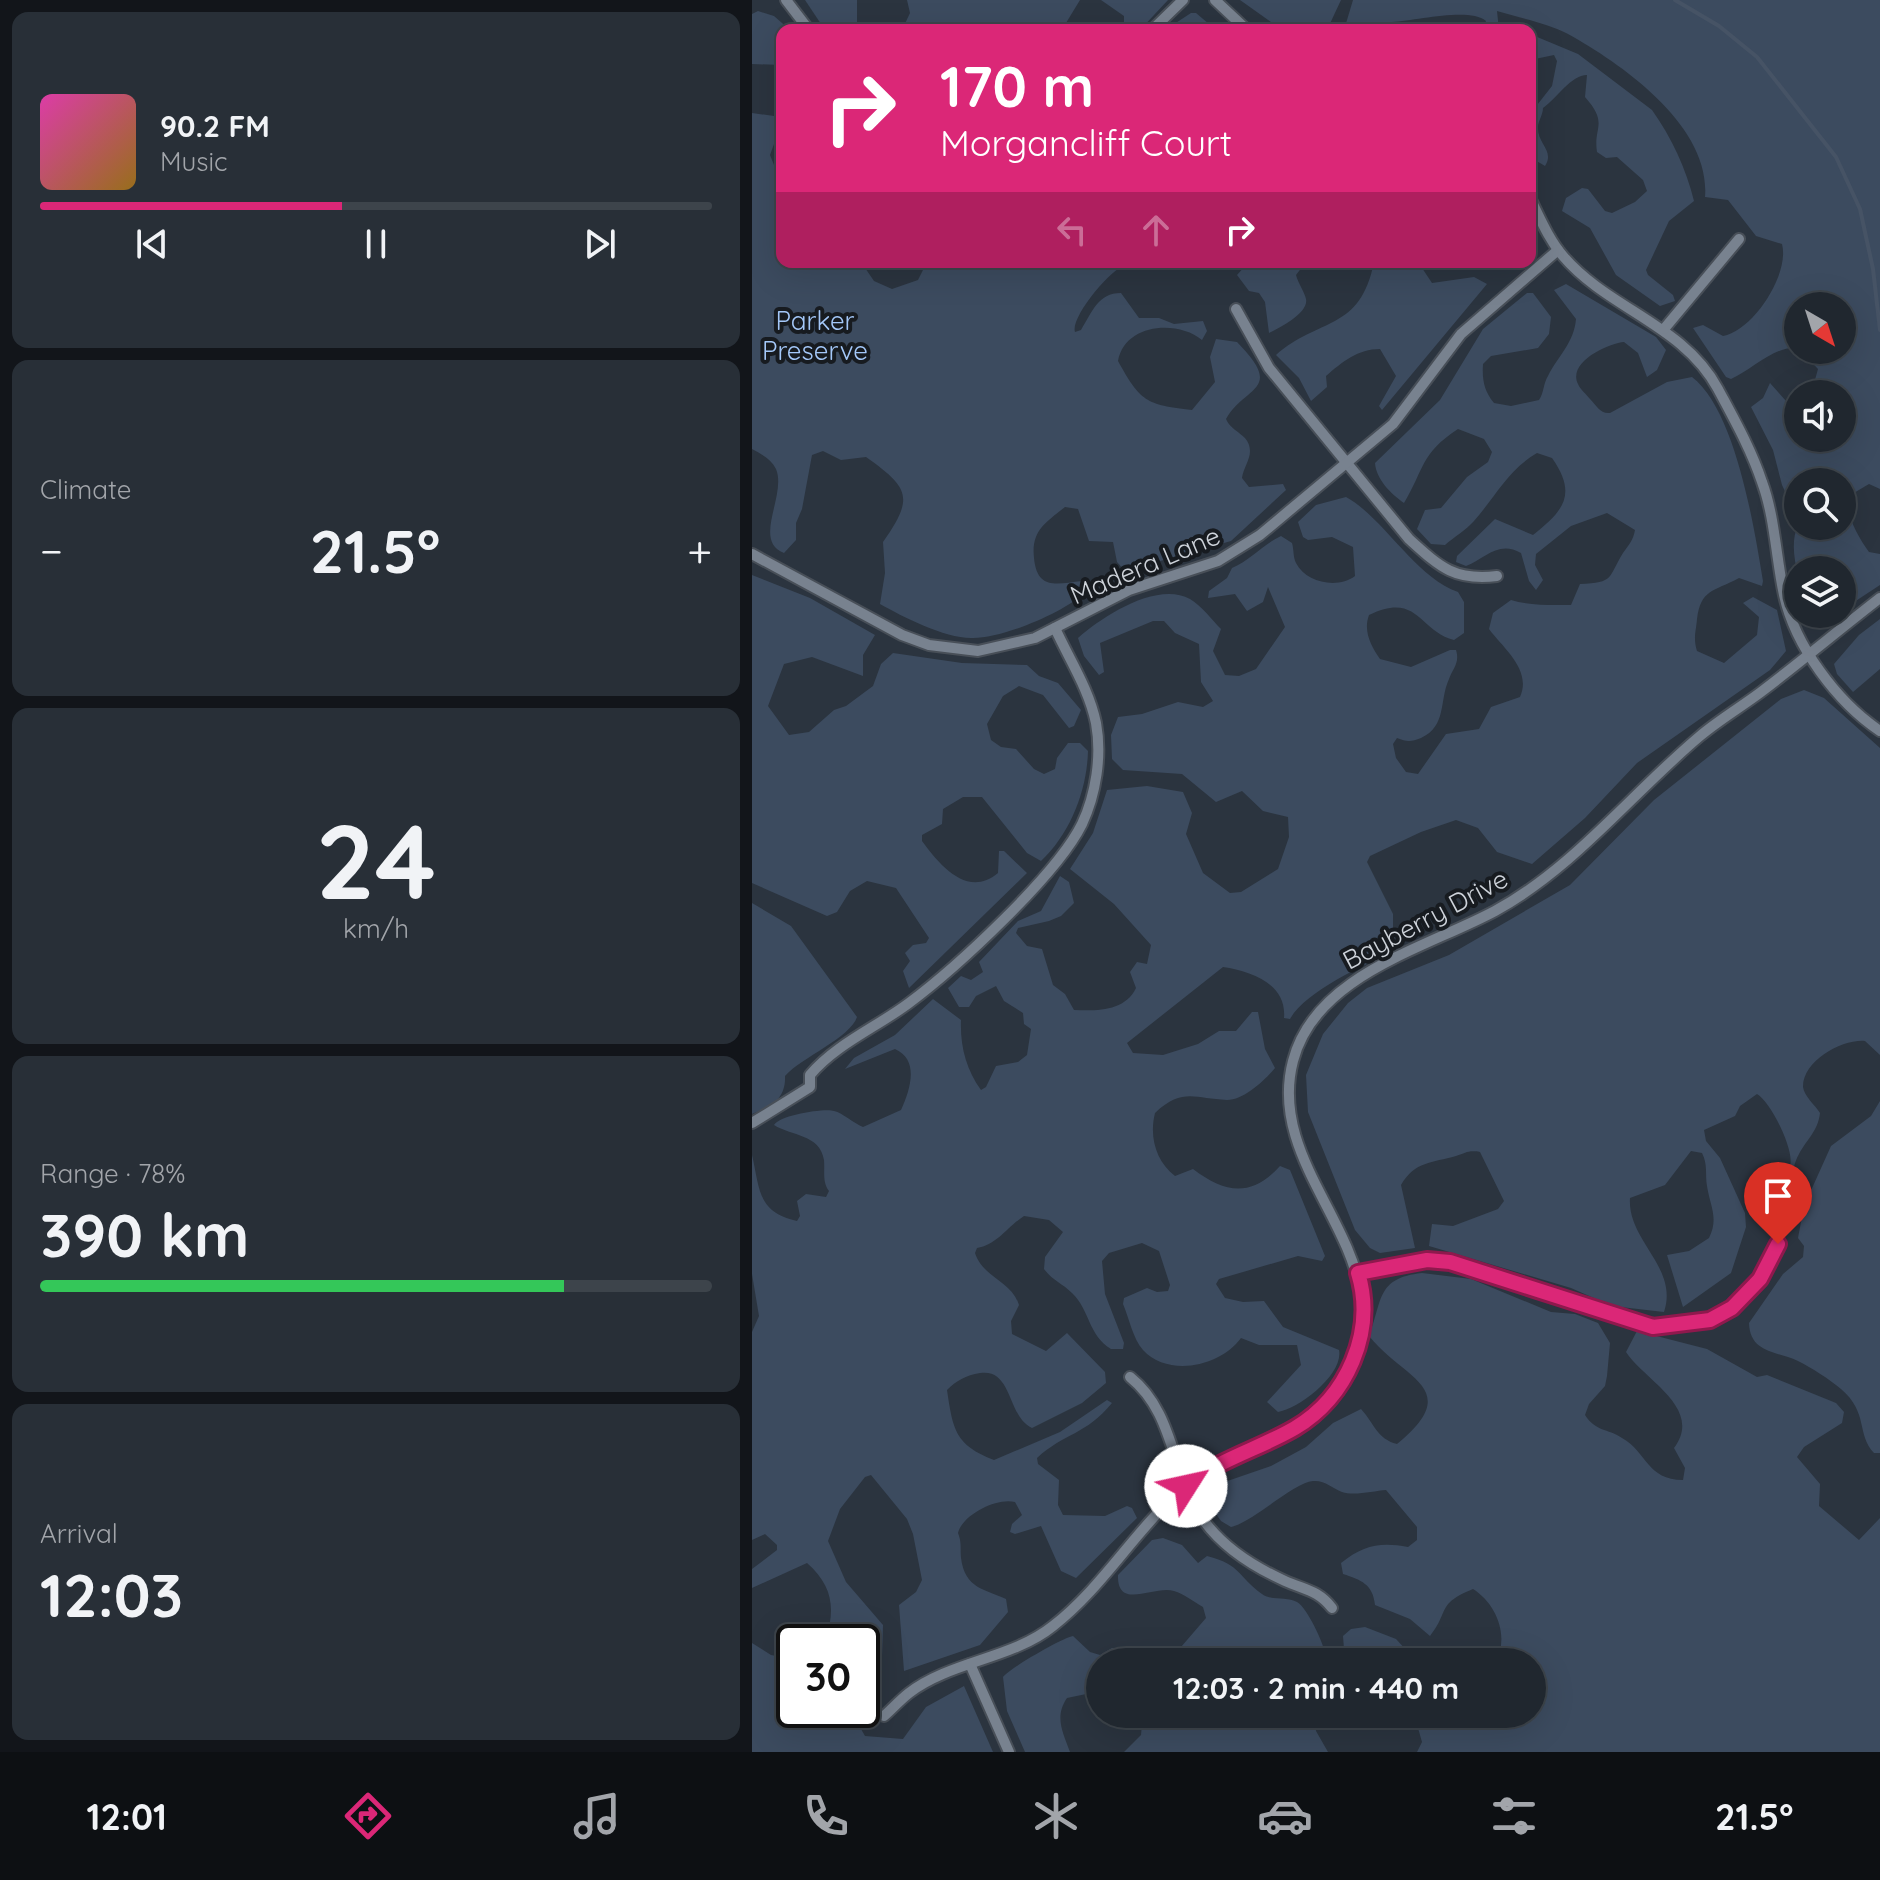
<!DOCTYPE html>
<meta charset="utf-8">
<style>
body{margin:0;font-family:Quicksand,sans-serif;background:#282f37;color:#f1f3f6;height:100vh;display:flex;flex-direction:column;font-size:30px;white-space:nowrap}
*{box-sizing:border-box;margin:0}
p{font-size:26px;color:#a2a5aa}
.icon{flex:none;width:44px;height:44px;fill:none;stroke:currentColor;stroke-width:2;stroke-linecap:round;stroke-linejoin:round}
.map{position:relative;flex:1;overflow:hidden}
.drawer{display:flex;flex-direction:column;gap:12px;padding:12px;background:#12151a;width:752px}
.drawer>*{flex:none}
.hud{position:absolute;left:24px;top:24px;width:760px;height:244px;border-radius:16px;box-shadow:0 8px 32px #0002,0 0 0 2px #3d444b;background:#db2777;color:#fff;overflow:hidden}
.needle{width:52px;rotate:141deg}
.tools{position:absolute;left:1032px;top:292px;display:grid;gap:16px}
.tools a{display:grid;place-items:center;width:72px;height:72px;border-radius:50%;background:#20272f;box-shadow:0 8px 32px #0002,0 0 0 2px #3d444b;font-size:40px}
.speed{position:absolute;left:24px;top:1624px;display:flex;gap:16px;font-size:40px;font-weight:700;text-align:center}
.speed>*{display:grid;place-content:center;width:104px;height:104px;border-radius:50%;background:#20272f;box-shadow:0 8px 32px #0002,0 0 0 2px #3d444b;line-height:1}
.speed .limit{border:4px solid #111;border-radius:12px;background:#fff;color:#111}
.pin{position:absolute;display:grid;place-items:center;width:68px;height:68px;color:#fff;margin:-82px -34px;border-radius:50% 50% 50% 0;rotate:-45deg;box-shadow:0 0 8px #0007}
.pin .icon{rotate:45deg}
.me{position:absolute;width:88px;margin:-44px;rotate:55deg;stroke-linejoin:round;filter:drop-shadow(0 0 6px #0008)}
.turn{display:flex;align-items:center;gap:28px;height:168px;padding:0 32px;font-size:36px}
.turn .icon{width:104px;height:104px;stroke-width:2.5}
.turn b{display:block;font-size:56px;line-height:68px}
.lanes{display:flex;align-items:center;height:76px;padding:0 32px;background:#0003;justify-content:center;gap:40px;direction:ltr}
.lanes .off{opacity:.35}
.big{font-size:60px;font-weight:800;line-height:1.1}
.drawer .card{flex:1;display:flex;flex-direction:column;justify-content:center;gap:12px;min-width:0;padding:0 28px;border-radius:16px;background:#282f37}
.drawer .dial{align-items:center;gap:0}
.dial b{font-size:104px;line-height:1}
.song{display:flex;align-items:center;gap:24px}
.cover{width:96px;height:96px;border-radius:12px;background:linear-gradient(135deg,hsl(320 70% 55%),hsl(40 70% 35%))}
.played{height:8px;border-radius:4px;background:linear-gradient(90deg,#db2777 45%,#3d444b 45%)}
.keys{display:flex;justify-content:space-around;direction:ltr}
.heat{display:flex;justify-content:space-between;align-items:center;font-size:44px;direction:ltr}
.charge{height:12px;border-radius:6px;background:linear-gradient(90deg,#34c759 78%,#3d444b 0)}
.trip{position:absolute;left:334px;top:1648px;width:460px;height:80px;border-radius:40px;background:#20272f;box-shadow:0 8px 32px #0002,0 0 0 2px #3d444b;font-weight:800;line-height:80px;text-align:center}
.tab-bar{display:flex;height:128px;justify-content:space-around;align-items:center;background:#0d1013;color:#a2a5aa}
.tab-bar .icon{width:56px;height:56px}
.tab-bar .selected{color:#db2777}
.tab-bar b{font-size:36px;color:#f1f3f6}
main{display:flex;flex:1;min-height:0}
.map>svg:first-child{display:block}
.green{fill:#3c4b5f}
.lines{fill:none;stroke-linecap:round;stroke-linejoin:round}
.stream{stroke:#465365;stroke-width:4}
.street-casing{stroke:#484f58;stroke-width:14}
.street{stroke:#78828f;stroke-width:10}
.route-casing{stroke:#8e194d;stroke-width:20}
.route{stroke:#db2777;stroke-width:14}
.labels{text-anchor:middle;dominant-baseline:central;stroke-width:8;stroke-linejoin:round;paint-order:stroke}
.park-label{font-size:26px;fill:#a4c8f9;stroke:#171b20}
.street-label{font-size:26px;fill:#ced3da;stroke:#171b20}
</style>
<main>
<section class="drawer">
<div class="card">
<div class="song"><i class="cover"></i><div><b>90.2 FM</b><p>Music</p></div></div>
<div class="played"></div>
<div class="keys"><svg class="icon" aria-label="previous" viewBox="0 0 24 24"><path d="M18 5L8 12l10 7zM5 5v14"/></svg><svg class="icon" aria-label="pause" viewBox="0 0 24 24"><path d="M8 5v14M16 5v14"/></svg><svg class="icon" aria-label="next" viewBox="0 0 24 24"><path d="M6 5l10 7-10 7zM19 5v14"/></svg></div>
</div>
<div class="card"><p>Climate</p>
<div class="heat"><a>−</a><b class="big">21.5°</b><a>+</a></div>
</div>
<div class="card dial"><b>24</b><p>km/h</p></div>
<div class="card"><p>Range · 78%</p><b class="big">390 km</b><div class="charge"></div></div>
<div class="card"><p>Arrival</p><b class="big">12:03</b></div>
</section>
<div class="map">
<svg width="1128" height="1752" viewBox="0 0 1128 1752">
<rect width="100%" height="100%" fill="#2b343f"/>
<g class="green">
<path d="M53 0H105V30H73Z"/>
<path d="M155 0H328L314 23 297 25 298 30H150L158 13Z"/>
<path d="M349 0H416L388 30H364L372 22V16Z"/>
<path d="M488 0H589L575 30H530Z"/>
<path d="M601 0H1128V489L1117 484 1095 497C1094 515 1106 537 1117 552L1128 554V585L1090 610V570H1046V576C1042 557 1039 542 1046 524L1090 526V482H1046V519L1030 485 1021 450 999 407 1011 398 1018 383 1042 410 1046 407V438H1090V394H1059L1066 369 1048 350H1090V306H1046V348C1023 345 1000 370 979 379L974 377 941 328 951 325 971 336C1001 331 1038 274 1030 244L1004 236 976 200 953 197C959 126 870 64 816 34 795 23 768 18 745 11L747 30H711L714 26H732L734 21C717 7 664 21 640 22V30H592Z"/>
<path d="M6 11 22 16 38 30H30V65L0 64V14Z"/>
<path d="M439 13H444L464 30H413Z"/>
<path d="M778 34 826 54 900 110C920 138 934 169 942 201L917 221 894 270 896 275 921 295 923 301 908 306 864 275 838 228 810 211 814 198 830 188 836 189 853 211 860 213 883 202 895 191 891 180 865 157 854 158 845 152C841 127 857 124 833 97L835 75C819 75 805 98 791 108 791 115 786 121 786 127 785 144 803 151 793 166L778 157V114L800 86 805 61 802 55 783 59 778 54Z"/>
<path d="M0 113 22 116 30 122 18 155 30 185V262H109L122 281 140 289 166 280 175 262H400C390 268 385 261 375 264 358 269 318 318 323 332L329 330C340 312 346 293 369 293L387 318H407L422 324 451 321 455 331 450 340C426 320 373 323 366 361 388 401 394 405 440 410L463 382 458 357 464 339 485 342C533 391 494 385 474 419 480 433 498 434 498 451 498 460 491 469 490 478L497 487 531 484 534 490 479 541 373 571 365 562 361 542 337 541 326 509 313 507C293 523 279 531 282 558 285 590 304 584 330 581L335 591C313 612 252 638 221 638 194 639 151 617 128 604L133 573 131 542C162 498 158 488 114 457L89 460 71 451 60 455 50 509 44 523V540L32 553C0 541 35 495 24 469 19 459 9 454 0 449Z"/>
<path d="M525 262H554L544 275C546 283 552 291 554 299 557 313 527 328 517 333L513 302 507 293 497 291 485 275 494 265 520 268Z"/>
<path d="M622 262H666L680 283 722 277 735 284 630 410 627 406 644 376 628 349C606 349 590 362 574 376L575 387 559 401 547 378 524 355C567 317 608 332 622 262Z"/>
<path d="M814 284 904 337 914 350 905 370 895 377 886 353 872 342C857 343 815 362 826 384 828 389 835 395 838 399 845 406 848 414 858 413L915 382 940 377C984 411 1002 527 1011 581L1010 586 987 578C961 592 949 589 945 619 944 632 941 638 945 651L972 663 1005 635 1007 617 991 603 1001 597 1025 610 1034 651 1018 670 885 763 833 818 780 864 745 852 726 828 704 820 669 832 618 856 615 862 641 914V952C611 965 553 992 538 1019L532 1018C535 984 499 971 471 967L375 1043 381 1053 411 1055 446 1044 467 1031H484L500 1012H506L513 1049 523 1068C513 1080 492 1100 475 1100 443 1099 431 1087 403 1113 397 1137 404 1161 423 1176L441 1169C474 1194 500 1197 528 1166L538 1170 573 1256 570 1261 546 1256 467 1279 464 1284 473 1298 491 1302 512 1301 531 1327 587 1350C592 1374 547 1409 526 1412L515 1402 549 1365 545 1345H507L489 1338C469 1366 417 1378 391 1350 381 1339 377 1318 371 1304L372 1298 395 1288 405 1292 416 1291 418 1285 407 1251 390 1243 357 1253 350 1261 353 1294 372 1343 371 1349H359C336 1335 338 1310 320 1293 310 1283 301 1281 292 1269L293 1257 311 1232 297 1220 272 1216C255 1227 245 1245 225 1248L223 1253C231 1278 259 1280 267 1305L259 1321 260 1334 294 1351 315 1333 353 1372 354 1383 330 1403 280 1428C255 1417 261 1368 228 1373 214 1375 204 1381 195 1390 201 1430 203 1445 242 1460L308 1432 355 1400 360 1403C334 1435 312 1433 285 1458L286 1464 307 1480 306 1505 311 1515 353 1516 375 1506 380 1508 385 1518 324 1578 309 1571 289 1526 263 1534 258 1532 260 1524 270 1515 263 1502C245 1497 210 1515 206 1533 210 1543 208 1549 209 1558 213 1589 233 1589 254 1599L256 1612 228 1645 152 1671 147 1605 164 1592 170 1580 161 1534 155 1519 119 1475 113 1477 88 1509 76 1541 94 1582 131 1625 129 1688 110 1684V1642H73C84 1609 81 1586 55 1563L0 1588V1569L25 1550V1545L13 1534 0 1540V1332L7 1316 0 1274V1155C8 1189 5 1212 45 1221L48 1216 45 1201 54 1194 74 1197 77 1191C70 1182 73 1171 72 1160 68 1134 39 1136 22 1125 28 1115 73 1108 82 1111 91 1113 101 1123 111 1127L149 1110C158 1090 168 1060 143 1049L93 1069 102 1058 143 1035 181 999 209 1020C208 1046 214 1069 229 1090L234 1087 244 1066 266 1062 275 1055 279 1029 272 1024 271 1013 252 1001 244 986 224 996 217 1007H207L196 988 209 976 219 980 231 972 227 962 266 921 289 911 308 876 317 882 322 903 309 916 297 921 266 928 264 933 275 946 290 949 301 985 313 994 322 1010C346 1011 373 1011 384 988L378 972 385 962 395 964 399 945 362 904 318 869 341 833 355 790 395 786 431 792 440 813 434 834 451 873 478 893 489 892 526 869 537 837 536 817 511 811 490 791 464 802 430 774 371 770 360 759 359 735 366 717 390 714 426 702 451 707 461 701 449 682 447 644 423 633 412 621H401L348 643 352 672 347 675 332 656 326 638C351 616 405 581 438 599 450 606 460 620 469 629L461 651 473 675 487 676 504 669 533 627 516 587 511 602 495 611 483 594 456 598 457 591 475 578 480 568C499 560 510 545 529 536L540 543C542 550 541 557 544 563 554 583 586 589 603 576L601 547 580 537 556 540 551 537 546 522 564 505 594 497C631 517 663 577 706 592L712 602V633L702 640C667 631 666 591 617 615 611 631 619 646 628 659L659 667 698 650H704C708 663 701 668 697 679 687 701 695 726 669 738 659 742 655 742 645 738L641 744 644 758 654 772 666 774 694 734 727 729 739 707 768 697C780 670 752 649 737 629L741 613 759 600C778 606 800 605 819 605L828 584C863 583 856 577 871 553 877 544 881 541 883 530L855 513 819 526 784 554 783 565 791 580 784 590 777 581 769 553C746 540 733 559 714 566L704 562 705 556 743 519 781 535C811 511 826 495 800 458L785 453C756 470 744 496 722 521 714 530 702 537 693 545L679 544 665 529 673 510 689 508 715 477 736 462 740 452 732 439 706 429C668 454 673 468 652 503 639 494 624 479 623 463L688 400 731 329 775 293H781L799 317 797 334 786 348 739 356 731 364C730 380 732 391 742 403L759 406 787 400C792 393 791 384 796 376 806 356 822 343 824 319L802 290Z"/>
<path d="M0 575 58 598 123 635 111 655V676L60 657 32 664 16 706 37 735 57 732 82 710 94 706 121 686 129 664 141 653 210 663 275 665 287 676 306 683 329 710 322 726 317 728 291 695 267 686 251 696 235 724 239 740 249 747 264 749 282 769 292 774 303 769 305 758 316 743H328L336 751C335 791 318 834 289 861L275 853 230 797H211L191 809 190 824 170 835V841C187 864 215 899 246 873L247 851H252L275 873 157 988 151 971 158 961 153 953 161 945 174 943 177 938 144 888 115 881 98 891 85 912 75 916 0 883Z"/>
<path d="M1128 619V669L1101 692 1085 674 1082 664 1107 635Z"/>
<path d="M1052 690 1072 698 1128 748V1055L1113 1041C1091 1039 1051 1060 1051 1087 1052 1096 1063 1105 1068 1113 1066 1131 1055 1139 1047 1154 1037 1171 1041 1195 1032 1217L1022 1214 1016 1204C1019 1189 1033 1180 1038 1166 1043 1150 1018 1101 1005 1094L988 1106 983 1116 952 1130 954 1141 968 1158 993 1213 994 1227 979 1273 931 1307 915 1255 937 1251 957 1238C967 1218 958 1206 955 1186 953 1174 956 1165 950 1153L939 1151 913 1185 878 1198C875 1241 927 1267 912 1312L860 1306 819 1288 677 1246 680 1224 701 1226 746 1209 752 1201 728 1152C716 1150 714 1153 704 1156 680 1163 663 1161 649 1185L663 1248 628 1253 618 1248 603 1230 556 1112 554 1075 571 1034 596 1003 615 988 697 955 818 885 902 800 1029 699Z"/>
<path d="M0 903 39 926 105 1017C98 1038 50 1057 33 1076 34 1098 20 1107 0 1114Z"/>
<path d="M1128 1101V1453H1122C1104 1434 1117 1413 1089 1389 1077 1379 1060 1368 1046 1361 1024 1351 998 1353 997 1323L1031 1274 1051 1257 1052 1246 1046 1238 1052 1206 1079 1146 1119 1116Z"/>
<path d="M670 1273 719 1279 799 1312 823 1314 846 1323 858 1343 855 1376 853 1386 837 1404 833 1415C844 1432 855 1428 870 1438 895 1452 895 1480 931 1480L933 1468 922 1448C952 1408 892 1380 874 1352L885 1331 955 1349 1005 1377 1015 1375 1084 1403 1092 1412 1090 1423 1052 1447 1045 1457 1068 1484 1067 1506 1107 1540 1128 1518V1752H665L670 1742 664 1721 656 1714H780V1662H743C758 1638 745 1604 721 1589 684 1604 698 1611 678 1636L658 1619 623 1605C621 1584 609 1580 591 1574L589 1563C612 1545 628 1542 656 1547L665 1540V1527L634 1490C622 1491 602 1496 590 1492 580 1488 573 1480 561 1481 541 1483 501 1522 479 1527L469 1521 449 1493 458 1487 519 1466 554 1447 581 1423 609 1409C622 1423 625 1439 645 1444 713 1388 652 1380 617 1336 631 1300 624 1278 670 1273Z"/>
<path d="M411 1538 430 1545 446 1563 455 1556C490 1565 485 1576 510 1594 519 1601 535 1596 545 1602 556 1608 575 1650 575 1662H426L429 1647 454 1618 451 1607C442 1602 432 1594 422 1591 402 1585 365 1611 366 1575L400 1540Z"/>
<path d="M613 1627 644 1639 665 1662H593L591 1636 599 1629Z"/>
<path d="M321 1636 338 1652 348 1655 360 1648H371L383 1662H348V1696L339 1693 315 1698C302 1717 311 1732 318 1752H273L255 1711 251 1677C258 1668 310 1638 321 1636Z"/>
<path d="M0 1643 19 1655 42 1659V1710H105V1722L113 1736 151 1739 174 1707 212 1686 241 1752H0Z"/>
<path d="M379 1714H562L564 1731 576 1752H372L389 1735 390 1724Z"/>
</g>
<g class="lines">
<path class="stream" d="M923 0 967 26 1005 57 1084 157 1108 209 1121 269 1128 330"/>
<g class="street-casing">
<g id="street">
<path d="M34 0 57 30"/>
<path d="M463 0 495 30"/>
<path d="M400 30 431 0"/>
<path d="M778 198C788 218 797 240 811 256 856 309 932 325 966 389 982 419 999 449 1010 482 1023 517 1024 558 1032 595 1043 646 1085 702 1128 731"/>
<path d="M484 309 517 368 657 539C688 567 702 581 745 576"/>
<path d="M912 329 987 239"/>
<path d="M0 554 150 635 177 645 226 651 283 638 377 590 466 561 508 535 641 424 709 334 806 250"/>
<path d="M0 1123 58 1087V1075C84 1044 125 1027 157 1003 204 968 305 875 330 824 344 794 350 756 344 723 337 689 317 659 303 628"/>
<path d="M606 1273 675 1260 698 1262 901 1327 958 1320 980 1308 1008 1279 1026 1244"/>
<path d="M378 1377C423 1413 419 1473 450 1518 470 1547 502 1567 533 1581 553 1590 566 1590 580 1608"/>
<path d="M218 1664 257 1752"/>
<path d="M132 1716C140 1709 148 1700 157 1693 199 1661 260 1659 301 1626 360 1580 392 1512 454 1471 495 1443 552 1436 582 1393 674 1264 509 1183 541 1061 563 975 674 948 743 911 822 868 880 793 948 736 967 720 989 707 1009 692 1050 661 1088 629 1128 598"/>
</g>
</g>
<use href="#street" class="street"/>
</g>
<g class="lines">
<g class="route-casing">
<path id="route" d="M434 1486C467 1459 507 1449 543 1428 595 1397 624 1332 606 1273L675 1260 698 1262 901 1327 958 1320 980 1308 1008 1279 1026 1244"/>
</g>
<use href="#route" class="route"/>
</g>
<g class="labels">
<g class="park-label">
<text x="63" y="320">Parker<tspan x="63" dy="30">Preserve</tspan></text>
</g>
<g class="street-label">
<text transform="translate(393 565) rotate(-23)">Madera Lane</text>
<text transform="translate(673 919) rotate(-28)">Bayberry Drive</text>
</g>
</g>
</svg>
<div class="tools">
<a><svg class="needle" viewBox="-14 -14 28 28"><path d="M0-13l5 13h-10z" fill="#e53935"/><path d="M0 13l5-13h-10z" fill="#a2a5aa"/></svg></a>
<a><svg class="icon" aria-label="sound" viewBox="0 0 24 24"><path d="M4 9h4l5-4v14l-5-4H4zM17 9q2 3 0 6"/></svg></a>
<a><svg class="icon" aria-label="search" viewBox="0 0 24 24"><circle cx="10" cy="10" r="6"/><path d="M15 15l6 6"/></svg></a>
<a><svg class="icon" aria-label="layers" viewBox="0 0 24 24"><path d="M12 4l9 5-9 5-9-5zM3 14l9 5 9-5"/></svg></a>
</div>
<div class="speed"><div class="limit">30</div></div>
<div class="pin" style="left:1026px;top:1244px;background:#d93025"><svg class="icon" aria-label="arrive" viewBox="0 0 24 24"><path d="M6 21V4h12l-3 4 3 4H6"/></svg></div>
<svg class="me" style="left:434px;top:1486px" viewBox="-20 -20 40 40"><circle r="19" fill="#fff"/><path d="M0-13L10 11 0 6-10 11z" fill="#db2777"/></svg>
<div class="trip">12:03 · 2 min · 440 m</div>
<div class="hud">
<div class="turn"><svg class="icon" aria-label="right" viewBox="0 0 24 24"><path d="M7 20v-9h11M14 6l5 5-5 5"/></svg><div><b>170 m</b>Morgancliff Court</div></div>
<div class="lanes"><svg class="icon off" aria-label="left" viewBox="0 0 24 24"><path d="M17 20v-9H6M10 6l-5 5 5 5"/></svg><svg class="icon off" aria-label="ahead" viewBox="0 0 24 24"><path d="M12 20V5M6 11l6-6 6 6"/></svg><svg class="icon" aria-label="right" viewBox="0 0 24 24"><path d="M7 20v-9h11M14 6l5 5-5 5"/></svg></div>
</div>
</div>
</main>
<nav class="tab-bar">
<b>12:01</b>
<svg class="icon selected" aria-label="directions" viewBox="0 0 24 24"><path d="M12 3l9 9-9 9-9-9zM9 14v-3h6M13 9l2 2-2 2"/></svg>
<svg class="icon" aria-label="music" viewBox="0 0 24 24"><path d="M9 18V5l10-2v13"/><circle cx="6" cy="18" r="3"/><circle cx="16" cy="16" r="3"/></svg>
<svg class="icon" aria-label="phone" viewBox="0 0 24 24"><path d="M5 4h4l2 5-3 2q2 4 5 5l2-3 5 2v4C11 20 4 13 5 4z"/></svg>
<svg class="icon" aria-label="climate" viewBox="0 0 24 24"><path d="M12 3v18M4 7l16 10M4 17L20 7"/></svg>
<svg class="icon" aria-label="car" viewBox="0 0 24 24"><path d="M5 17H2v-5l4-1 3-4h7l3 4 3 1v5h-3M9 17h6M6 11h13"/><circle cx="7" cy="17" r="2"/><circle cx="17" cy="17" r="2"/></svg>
<svg class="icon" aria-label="filters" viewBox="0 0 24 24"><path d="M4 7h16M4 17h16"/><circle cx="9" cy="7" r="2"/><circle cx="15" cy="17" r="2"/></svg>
<b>21.5°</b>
</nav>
